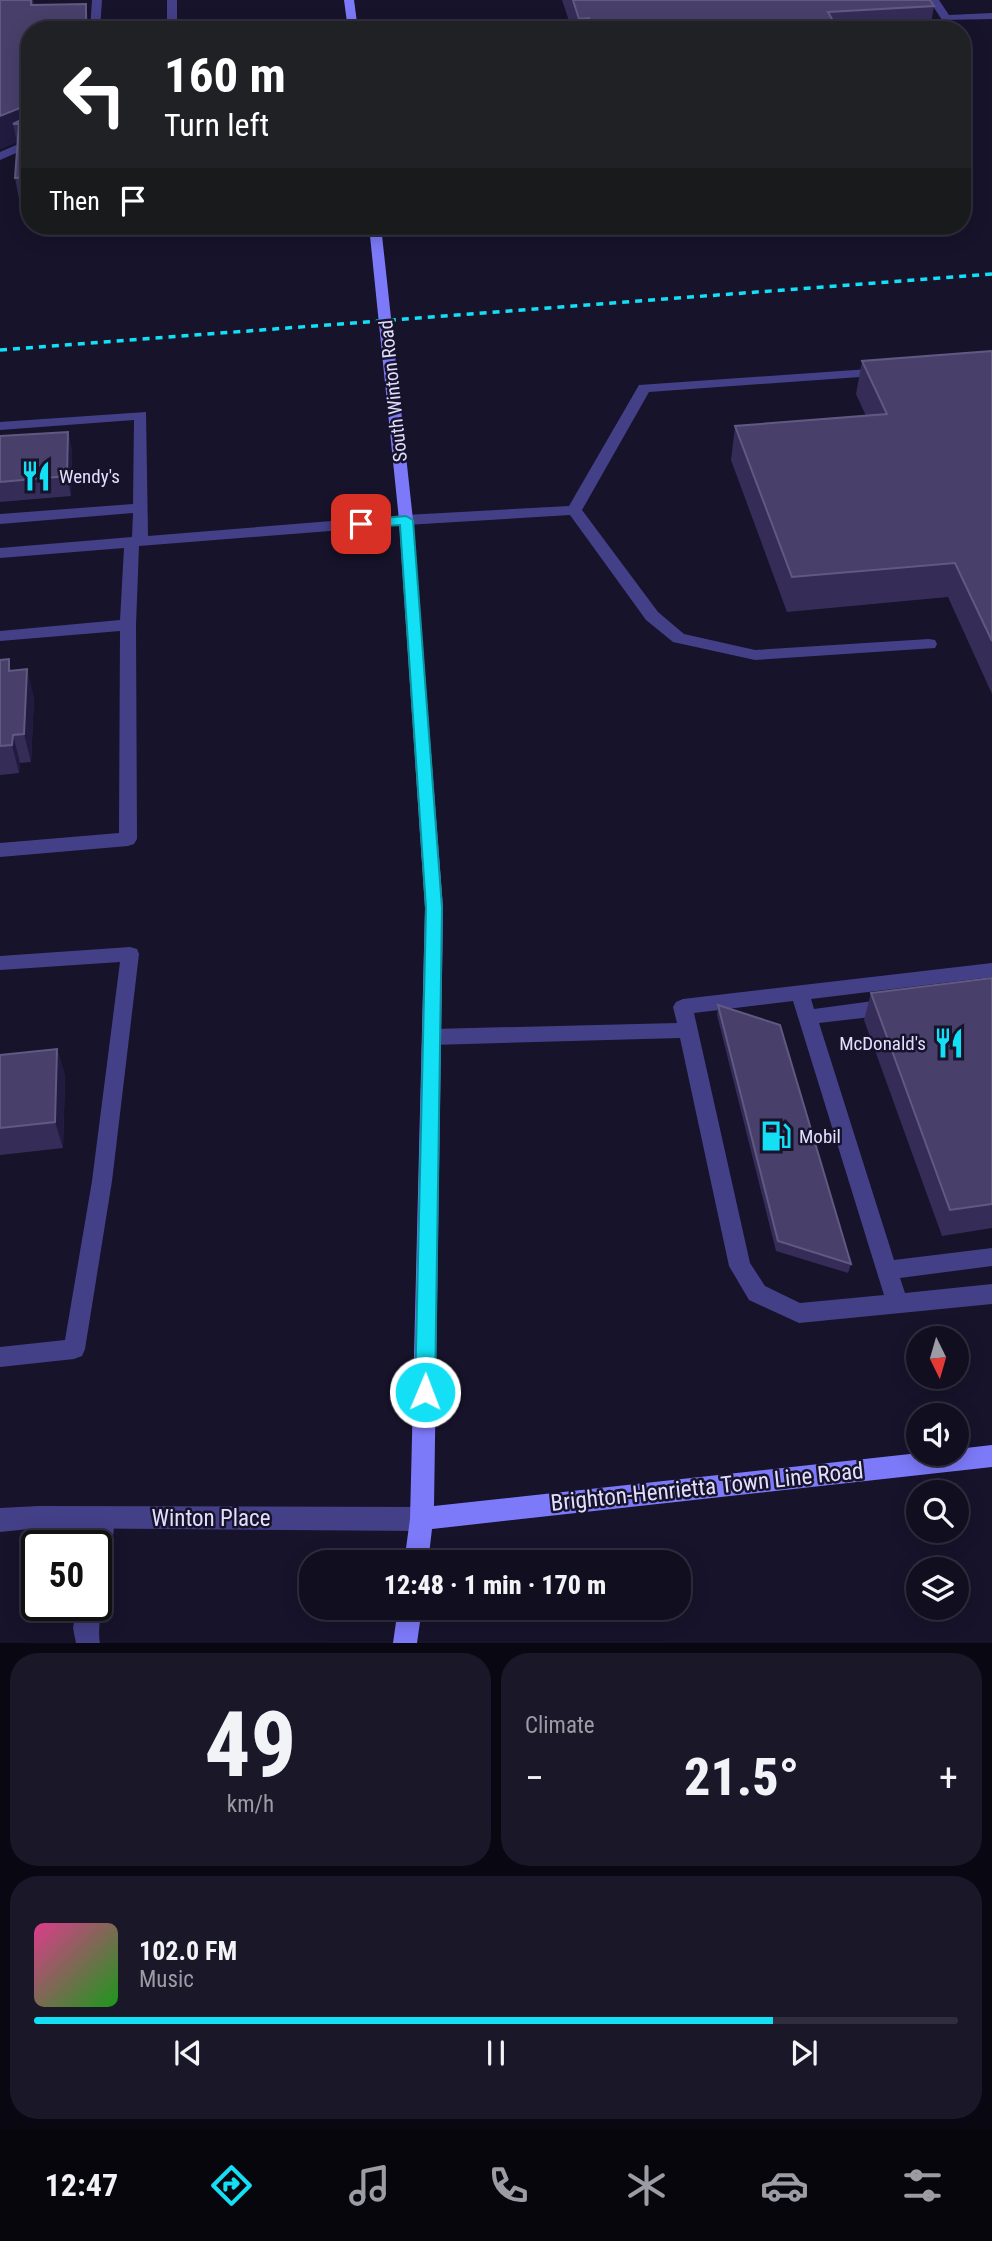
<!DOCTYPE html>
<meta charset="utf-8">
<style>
body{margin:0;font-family:"Roboto Condensed",sans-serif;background:#1a1729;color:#f1f3f6;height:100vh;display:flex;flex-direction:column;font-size:26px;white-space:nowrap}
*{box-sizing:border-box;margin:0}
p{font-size:23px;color:#9c9ca5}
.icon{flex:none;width:38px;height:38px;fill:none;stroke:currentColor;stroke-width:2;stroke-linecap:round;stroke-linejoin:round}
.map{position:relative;height:1643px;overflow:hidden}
.panel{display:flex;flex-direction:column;gap:10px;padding:10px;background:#090812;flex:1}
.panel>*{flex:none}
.guide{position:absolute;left:21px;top:21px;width:950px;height:214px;border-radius:28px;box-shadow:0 4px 18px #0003,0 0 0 2px #302e3e;background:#202124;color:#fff;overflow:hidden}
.needle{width:46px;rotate:175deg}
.controls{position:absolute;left:906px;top:1326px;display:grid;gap:14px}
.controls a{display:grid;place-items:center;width:63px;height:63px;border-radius:50%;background:#110e20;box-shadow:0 4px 18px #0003,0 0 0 2px #302e3e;font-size:35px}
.speed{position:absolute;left:21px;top:1530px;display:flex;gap:14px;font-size:35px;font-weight:700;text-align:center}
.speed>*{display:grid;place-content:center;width:91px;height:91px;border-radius:50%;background:#110e20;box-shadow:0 4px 18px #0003,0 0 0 2px #302e3e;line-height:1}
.speed .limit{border:4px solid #111;border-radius:10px;background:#fff;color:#111}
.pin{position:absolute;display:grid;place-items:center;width:60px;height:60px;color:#fff;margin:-30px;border-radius:14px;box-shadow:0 4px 10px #0006}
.me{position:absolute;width:77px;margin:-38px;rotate:1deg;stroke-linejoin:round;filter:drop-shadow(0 0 5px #0008)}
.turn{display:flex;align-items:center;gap:24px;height:147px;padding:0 28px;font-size:32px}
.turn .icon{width:91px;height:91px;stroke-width:2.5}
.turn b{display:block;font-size:49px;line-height:60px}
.then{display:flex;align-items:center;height:66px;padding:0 28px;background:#0003;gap:14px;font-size:26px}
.big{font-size:52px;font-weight:800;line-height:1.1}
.panel .tile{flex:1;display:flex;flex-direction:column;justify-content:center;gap:10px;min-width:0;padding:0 24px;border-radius:28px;background:#1a1729}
.panel .dial{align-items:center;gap:0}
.dial b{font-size:91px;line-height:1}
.song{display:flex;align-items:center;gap:21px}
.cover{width:84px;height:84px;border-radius:10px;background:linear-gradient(135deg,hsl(330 70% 55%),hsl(120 70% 35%))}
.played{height:7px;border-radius:4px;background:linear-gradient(90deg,#13dff5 80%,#302e3e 80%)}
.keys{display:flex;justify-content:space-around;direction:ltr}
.heat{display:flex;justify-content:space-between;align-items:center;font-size:38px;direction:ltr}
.panel .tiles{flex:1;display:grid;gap:10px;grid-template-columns:1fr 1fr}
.tile:last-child{grid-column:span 2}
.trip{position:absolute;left:299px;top:1550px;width:392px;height:70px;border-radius:28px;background:#110e20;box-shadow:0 4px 18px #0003,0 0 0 2px #302e3e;font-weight:800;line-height:70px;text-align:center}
.dock{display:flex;height:112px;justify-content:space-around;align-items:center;background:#07060d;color:#9c9ca5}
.dock .icon{width:49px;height:49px}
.dock .selected{color:#13dff5}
.dock b{font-size:32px;color:#f1f3f6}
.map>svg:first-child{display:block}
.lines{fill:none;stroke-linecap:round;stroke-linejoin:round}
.lane{fill:#434088;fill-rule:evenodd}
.street{fill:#434088;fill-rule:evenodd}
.secondary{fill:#7d7af9;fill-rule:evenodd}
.rail{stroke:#13dff5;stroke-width:3.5;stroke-dasharray:7 6;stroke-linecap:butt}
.wall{fill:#352d58}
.shaded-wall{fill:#211b3f}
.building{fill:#48406a;stroke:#605981;stroke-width:2}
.route{fill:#13dff5;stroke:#0c919f;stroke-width:2}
.labels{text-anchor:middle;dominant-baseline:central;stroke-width:5;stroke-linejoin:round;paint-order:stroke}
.street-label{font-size:19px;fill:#e2dffe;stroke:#17132b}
.poi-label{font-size:19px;fill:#e2dffe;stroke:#17132b;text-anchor:start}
.near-street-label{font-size:23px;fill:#e2dffe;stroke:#17132b}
</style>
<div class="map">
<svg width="992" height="1643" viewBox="0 0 992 1643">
<rect width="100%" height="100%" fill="#17132b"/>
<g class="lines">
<g class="lane">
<path d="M92 0H102L100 30H90Z"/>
<rect x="167" y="0" width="10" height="30"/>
<path d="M929 0H939L949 15 992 13V19L942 20Z"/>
<path d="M30 139V147L0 160V152Z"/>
<path d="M883 368 888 369V375L649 392 582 510 658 612 684 634 755 650 929 639 935 640 937 644 935 648 755 660 673 642 646 620 570 515 406 525 139 546 136 625 137 839 134 844 128 846 0 857V843L119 833 120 631 0 641V631L120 620 124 548 0 558V548L132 537 133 513 0 524V514L133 504 134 420 0 430V422L146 412 148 536 406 515 569 506 639 385Z"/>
<path d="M130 947 137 949 139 954 112 1181 85 1349 82 1356 74 1359 0 1367V1347L65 1340 92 1181 120 962 0 970V956Z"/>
<path d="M992 963V977L811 999 814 1009 888 999 895 1002 898 1007 895 1012 888 1015 819 1023 894 1260 992 1248V1266L900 1278 905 1293 992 1284V1304L799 1323 749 1300 729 1266 680 1038 432 1045 425 1043 422 1037 425 1031 432 1029 677 1023 673 1007 676 1002 683 999ZM793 1001 884 1295 800 1303 765 1286 750 1263 694 1013Z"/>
<path d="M103 1506 111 1509C118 1524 111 1553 104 1568L96 1572V1545H87L95 1509Z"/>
<path d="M96 1596C104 1609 97 1627 100 1643H76L73 1628 77 1605H96Z"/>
</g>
<path class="street" d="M39 1506 422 1507 430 1511 434 1519 430 1527 422 1531 39 1528 0 1532V1508Z"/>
<g class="secondary">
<path d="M344 0H354L358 30H348Z"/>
<path d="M369 226H381L413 520 443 908 434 1506 919 1453 957 1454V1449L992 1445V1467L432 1529 428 1563H404L410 1519 425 908 399 520Z"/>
<path d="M398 1608H422L417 1643H393Z"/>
</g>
<path class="rail" d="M0 350 992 274"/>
</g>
<g class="wall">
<path d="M0 0H33L34 5 30 30V209H21L15 178 17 142 0 149Z"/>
<path d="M562 0H930L934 6 930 30H572Z"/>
<path d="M992 351V694L948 597 787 612 731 460 735 426 866 416 856 394 862 361Z"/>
<path d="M68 432 72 451 71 496 0 502V436Z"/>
<path d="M0 660 12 671 34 697 31 762 20 763 19 773 0 775Z"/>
<path d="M992 978V1228L942 1236 864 1020 871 993Z"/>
<path d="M718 1005 851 1264 848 1273 776 1251 717 1015Z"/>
<path d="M57 1049 65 1076 63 1148 0 1155V1055Z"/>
</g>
<g class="shaded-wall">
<path d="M86 4 90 30H86Z"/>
<path d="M25 106 30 132 19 124H13L17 142 0 149V116Z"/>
<path d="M68 432 72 451 71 496 67 476Z"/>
<path d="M27 669 34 697 31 762 24 734Z"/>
<path d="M13 735 20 763 19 773 12 745Z"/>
<path d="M57 1049 65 1076 63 1148 55 1122Z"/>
</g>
<g class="building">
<path d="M0 0H31V5L86 4V30H30V177L15 178 19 124H13L27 117 25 106 0 116Z"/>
<path d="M573 0H930L934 6 828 12 838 30H593L589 18 579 19Z"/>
<path d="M992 351V641L955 563 792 577 735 426 887 414 862 361Z"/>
<path d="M68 432 67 476 0 482V436Z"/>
<path d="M9 659V671L27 669 24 734 13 735 12 745 0 746V660Z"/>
<path d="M992 978V1204L950 1210 871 993Z"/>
<path d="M718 1005 780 1025 851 1264 778 1241Z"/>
<path d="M57 1049 55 1122 0 1128V1055Z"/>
</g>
<path class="route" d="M406 516 413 520 442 908 435 1392 432 1398 425 1401 418 1398 415 1392 426 908 400 525 361 528 354 524 361 520Z"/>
<defs>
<g id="restaurant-bare" transform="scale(2.415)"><path d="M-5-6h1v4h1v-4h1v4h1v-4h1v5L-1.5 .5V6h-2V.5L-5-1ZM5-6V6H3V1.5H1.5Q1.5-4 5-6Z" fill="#13dff5" stroke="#17132b" stroke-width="2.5" paint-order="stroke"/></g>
<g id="fuel-bare" transform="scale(2.415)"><path d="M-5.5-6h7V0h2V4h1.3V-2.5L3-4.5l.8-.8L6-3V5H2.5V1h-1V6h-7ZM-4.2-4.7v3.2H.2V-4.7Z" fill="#13dff5" stroke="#17132b" stroke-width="2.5" paint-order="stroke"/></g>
</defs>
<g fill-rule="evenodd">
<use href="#restaurant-bare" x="36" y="476"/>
<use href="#restaurant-bare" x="949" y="1043"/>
<use href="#fuel-bare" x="776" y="1136"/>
</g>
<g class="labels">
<g class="street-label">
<text transform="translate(393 391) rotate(-96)">South Winton Road</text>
</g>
<g class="poi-label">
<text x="59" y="476">Wendy's</text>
<text x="926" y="1043" text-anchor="end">McDonald's</text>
<text x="799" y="1136">Mobil</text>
</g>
<g class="near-street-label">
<text transform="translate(707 1487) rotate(-6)">Brighton-Henrietta Town Line Road</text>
<text x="211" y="1518">Winton Place</text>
</g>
</g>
</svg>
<div class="controls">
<a><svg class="needle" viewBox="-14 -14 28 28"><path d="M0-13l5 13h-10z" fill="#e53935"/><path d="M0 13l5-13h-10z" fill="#9c9ca5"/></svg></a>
<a><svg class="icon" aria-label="sound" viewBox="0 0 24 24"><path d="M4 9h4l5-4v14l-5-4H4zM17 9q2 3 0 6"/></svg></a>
<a><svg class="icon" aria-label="search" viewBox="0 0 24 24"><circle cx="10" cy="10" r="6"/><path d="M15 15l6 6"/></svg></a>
<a><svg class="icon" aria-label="layers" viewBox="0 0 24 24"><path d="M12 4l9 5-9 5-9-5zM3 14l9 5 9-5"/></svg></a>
</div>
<div class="speed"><div class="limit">50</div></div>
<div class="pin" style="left:361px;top:524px;background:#d93025"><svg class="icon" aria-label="arrive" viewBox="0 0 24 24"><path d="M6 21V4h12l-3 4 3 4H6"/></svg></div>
<svg class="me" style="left:425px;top:1392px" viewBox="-20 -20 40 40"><circle r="17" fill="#13dff5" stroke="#fff" stroke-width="3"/><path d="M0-11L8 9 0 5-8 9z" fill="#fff"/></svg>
<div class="trip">12:48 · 1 min · 170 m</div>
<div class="guide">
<div class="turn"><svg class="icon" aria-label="left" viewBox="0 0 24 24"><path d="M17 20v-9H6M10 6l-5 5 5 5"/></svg><div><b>160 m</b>Turn left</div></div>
<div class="then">Then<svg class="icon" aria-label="arrive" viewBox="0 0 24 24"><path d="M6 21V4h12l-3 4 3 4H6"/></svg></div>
</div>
</div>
<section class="panel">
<div class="tiles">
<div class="tile dial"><b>49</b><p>km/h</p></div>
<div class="tile"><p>Climate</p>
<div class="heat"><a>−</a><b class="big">21.5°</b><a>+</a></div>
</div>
<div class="tile">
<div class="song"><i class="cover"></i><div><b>102.0 FM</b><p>Music</p></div></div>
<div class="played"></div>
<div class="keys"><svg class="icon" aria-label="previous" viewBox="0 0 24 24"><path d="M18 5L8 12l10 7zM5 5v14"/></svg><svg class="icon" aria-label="pause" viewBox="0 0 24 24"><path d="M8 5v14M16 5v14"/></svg><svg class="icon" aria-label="next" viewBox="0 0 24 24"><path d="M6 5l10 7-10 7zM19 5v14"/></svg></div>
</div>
</div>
</section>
<nav class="dock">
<b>12:47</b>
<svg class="icon selected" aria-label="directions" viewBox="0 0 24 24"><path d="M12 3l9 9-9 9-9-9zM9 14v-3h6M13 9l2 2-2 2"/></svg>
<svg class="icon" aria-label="music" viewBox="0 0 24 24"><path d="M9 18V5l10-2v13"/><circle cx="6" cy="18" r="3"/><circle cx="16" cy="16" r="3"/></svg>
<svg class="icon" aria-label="phone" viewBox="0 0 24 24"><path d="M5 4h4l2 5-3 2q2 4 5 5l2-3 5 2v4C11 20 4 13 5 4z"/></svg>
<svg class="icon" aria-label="climate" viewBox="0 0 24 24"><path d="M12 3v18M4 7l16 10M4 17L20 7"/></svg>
<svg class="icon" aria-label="car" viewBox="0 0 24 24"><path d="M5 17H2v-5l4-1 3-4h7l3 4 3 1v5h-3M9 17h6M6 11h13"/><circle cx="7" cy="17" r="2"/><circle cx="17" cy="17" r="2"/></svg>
<svg class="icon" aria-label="filters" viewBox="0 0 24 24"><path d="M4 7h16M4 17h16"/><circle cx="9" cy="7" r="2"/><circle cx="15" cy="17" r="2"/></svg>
</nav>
